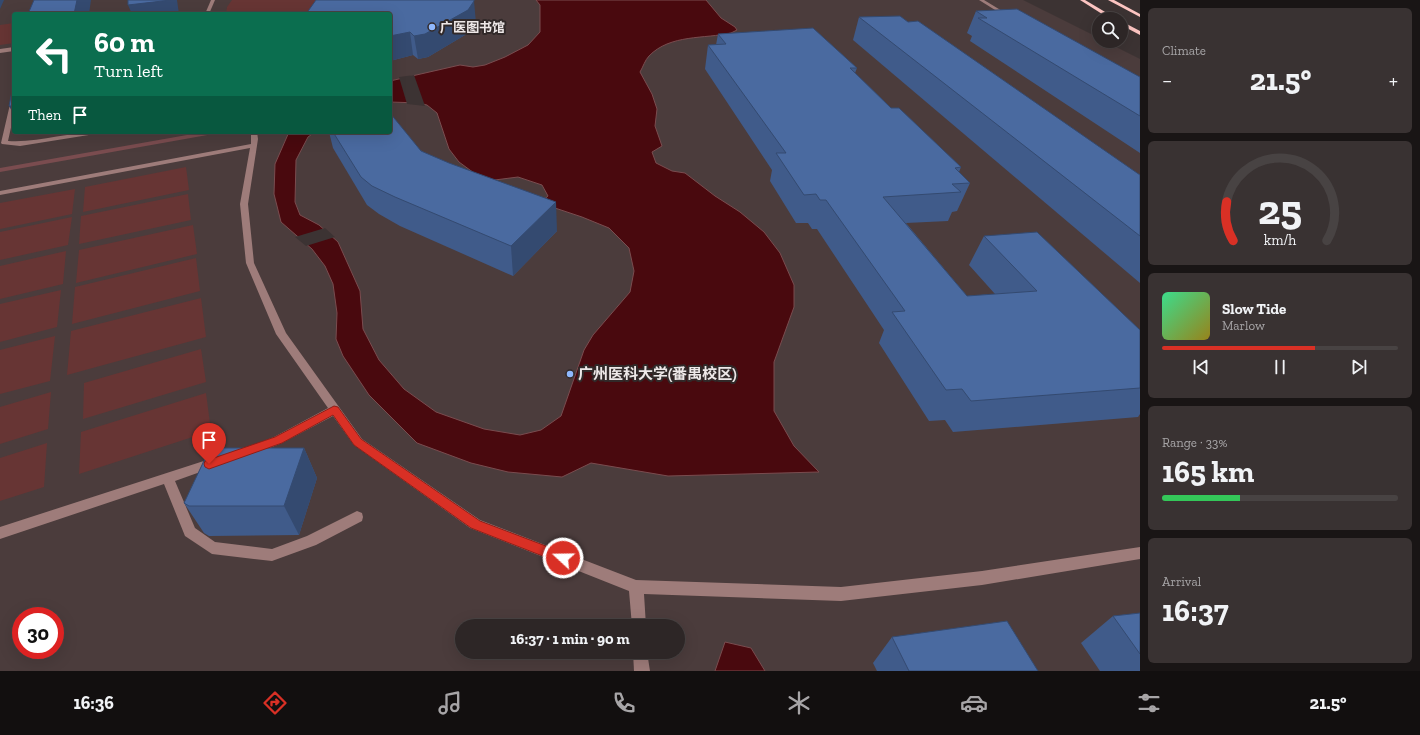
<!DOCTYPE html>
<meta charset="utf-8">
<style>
body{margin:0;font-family:"Zilla Slab","Noto Sans SC",serif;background:#393232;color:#f1f3f6;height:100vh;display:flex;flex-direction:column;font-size:15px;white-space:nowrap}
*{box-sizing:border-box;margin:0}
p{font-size:13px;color:#a7a5a7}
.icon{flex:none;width:22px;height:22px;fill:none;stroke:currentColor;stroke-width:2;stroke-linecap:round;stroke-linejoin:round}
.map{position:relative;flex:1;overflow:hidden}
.side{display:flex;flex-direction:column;gap:8px;padding:8px;background:#191515;width:280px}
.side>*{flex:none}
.banner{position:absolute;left:12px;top:12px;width:380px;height:122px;border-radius:4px;box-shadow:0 4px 16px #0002,0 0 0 1px #484343;background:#0b6e4f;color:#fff;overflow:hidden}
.fabs{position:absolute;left:1092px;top:12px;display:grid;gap:8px}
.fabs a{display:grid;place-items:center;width:36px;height:36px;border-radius:50%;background:#2d2626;box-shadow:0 4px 16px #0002,0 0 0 1px #484343;font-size:20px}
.speed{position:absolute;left:12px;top:607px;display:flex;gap:8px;font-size:20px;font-weight:700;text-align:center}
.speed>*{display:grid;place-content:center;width:52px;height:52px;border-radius:50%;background:#2d2626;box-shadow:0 4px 16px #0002,0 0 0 1px #484343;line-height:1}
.speed .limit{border:6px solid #d22;background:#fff;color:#111}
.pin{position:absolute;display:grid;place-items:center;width:34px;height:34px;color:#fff;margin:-41px -17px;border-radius:50% 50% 50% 0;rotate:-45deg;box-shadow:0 0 4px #0007}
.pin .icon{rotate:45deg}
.me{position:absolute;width:44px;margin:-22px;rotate:291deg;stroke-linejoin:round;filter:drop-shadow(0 0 3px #0008)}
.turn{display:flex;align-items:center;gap:14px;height:84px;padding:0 16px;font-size:18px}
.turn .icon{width:52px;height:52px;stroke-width:2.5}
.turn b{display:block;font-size:28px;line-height:34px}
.then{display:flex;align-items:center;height:38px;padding:0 16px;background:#0003;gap:8px;font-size:15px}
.big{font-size:30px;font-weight:700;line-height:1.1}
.side .card{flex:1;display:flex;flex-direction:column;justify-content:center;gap:6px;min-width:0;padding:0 14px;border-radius:6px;background:#393232}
.side .dial{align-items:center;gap:0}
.dial svg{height:104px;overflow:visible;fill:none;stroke:#484343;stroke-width:7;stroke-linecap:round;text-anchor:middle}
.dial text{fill:#f1f3f6;stroke:none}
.song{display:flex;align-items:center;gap:12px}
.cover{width:48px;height:48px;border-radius:6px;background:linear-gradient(135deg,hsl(150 70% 55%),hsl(50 70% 35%))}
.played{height:4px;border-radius:2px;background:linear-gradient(90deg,#d93025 65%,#484343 65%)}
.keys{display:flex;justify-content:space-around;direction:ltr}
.heat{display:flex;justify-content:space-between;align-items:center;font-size:22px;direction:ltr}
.charge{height:6px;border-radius:3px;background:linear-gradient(90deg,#34c759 33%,#484343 0)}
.trip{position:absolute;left:455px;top:619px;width:230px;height:40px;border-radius:20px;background:#2d2626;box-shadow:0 4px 16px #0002,0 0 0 1px #484343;font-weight:700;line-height:40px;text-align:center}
.tabs{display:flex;height:64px;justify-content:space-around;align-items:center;background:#120f0f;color:#a7a5a7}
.tabs .icon{width:28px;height:28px}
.tabs .active{color:#d93025}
.tabs b{font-size:18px;color:#f1f3f6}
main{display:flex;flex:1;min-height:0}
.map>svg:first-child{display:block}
.built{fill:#4b3c3c;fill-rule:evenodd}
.green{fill:#673534}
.water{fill:#49090e;stroke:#7a4c4f}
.pier{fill:#3c3333}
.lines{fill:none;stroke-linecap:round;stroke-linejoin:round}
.stream{fill:#7a4c4f;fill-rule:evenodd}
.minor{fill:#9e7c7a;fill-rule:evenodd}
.major{fill:#fdc5c2;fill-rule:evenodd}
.wall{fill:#405b8a}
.shaded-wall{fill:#344a70}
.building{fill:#4a6aa0;stroke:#344a70}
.route{fill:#d93025;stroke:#8d1f18}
.poi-dot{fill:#8fb8fd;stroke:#312929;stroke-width:1.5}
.labels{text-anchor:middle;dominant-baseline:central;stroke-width:4;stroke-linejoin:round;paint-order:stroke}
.far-poi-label{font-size:13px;font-weight:bold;fill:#eee8e8;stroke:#312929;text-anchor:start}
.poi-label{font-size:15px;font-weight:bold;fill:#eee8e8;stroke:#312929;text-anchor:start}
</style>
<main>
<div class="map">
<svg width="1140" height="671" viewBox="0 0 1140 671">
<rect width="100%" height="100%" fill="#3c3333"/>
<path class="built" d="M0 0H1023L1099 38V41H1104L1140 59V671H0ZM14 14H390V132H14ZM21 616H55V650H21ZM462 626H678V652H462Z"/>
<g class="green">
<path d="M232 0H330L310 14H226L227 7Z"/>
<path d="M14 23V43L0 45V25Z"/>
<path d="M186 167 189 190 83 212 85 187Z"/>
<path d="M75 189 72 214 0 229V203Z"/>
<path d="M188 194 191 220 79 244 81 216Z"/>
<path d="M72 217 68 245 0 260V232Z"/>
<path d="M193 225 197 254 76 283 79 250Z"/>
<path d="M66 251 63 284 0 299V266Z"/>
<path d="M196 258 200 291 72 324 75 287Z"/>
<path d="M61 290 57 327 0 342V304Z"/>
<path d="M201 298 206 337 67 375 71 331Z"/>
<path d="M55 336 50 381 0 394V350Z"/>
<path d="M201 349 206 382 83 419 84 383Z"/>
<path d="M51 392 48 429 0 444V407Z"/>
<path d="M206 393 211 431 79 474 81 432Z"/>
<path d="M47 443 44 487 0 501V458Z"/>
</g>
<g class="water">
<path d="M536 0H706L721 18 735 27 737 30 731 33C705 39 670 34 649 56 645 60 643 67 640 72L652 94 657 109 655 126 662 146 652 152 656 163 672 171 685 173 715 196 740 212 764 232 780 253 794 285V307L774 362V411L794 446 819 472 668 476 591 463 562 477 508 472 471 463 417 443 369 395 343 356 336 339 337 313 333 284 325 266 312 249 281 222 274 194 275 164 289 132H315L308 137 296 160 295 202 300 215 319 225 338 242 360 291 363 329 379 360 404 389 436 412 484 429 520 435 541 430 561 416 584 350 593 335 630 292 634 271 629 248 609 228 582 217 540 203 548 196 542 185 518 177 487 181 474 173 459 162 449 149 437 113 427 105 419 103 390 102V81L460 65 473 67 485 65 505 57 528 45 540 32V5Z"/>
<path d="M725 642 751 648 765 671H715Z"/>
</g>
<g class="pier">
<path d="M414 75 425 106 407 104 399 77Z"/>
<path d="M325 228 335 237 306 246 295 237Z"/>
</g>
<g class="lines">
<path class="stream" d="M204 132H216L213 134 0 172V168Z"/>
<g class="minor">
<path d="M211 0H215L209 14H205Z"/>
<path d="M979 0H984L1012 17 1008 18Z"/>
<path d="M14 47V51L0 53V49Z"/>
<path d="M14 98V114L8 141C38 143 68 132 98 132L95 134 20 146 2 144 1 143 11 100Z"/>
<path d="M251 132H257L258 139 248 204 254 263 286 333 362 439 480 520 636 580 841 587 982 571 1140 547V559L982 585 841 601 644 594 646 626H632L629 591 470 528 354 445 333 416 282 443 245 458 241 456 239 453 241 450 274 437 328 408 276 334 246 263 240 204 250 148 0 195V191L251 144Z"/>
<path d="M213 458 217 460 219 463 217 466 175 481 195 528 215 542 272 549 307 536 357 511 362 513 363 517 362 521 316 545 272 561 212 554 185 536 164 484 0 539V527Z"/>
<path d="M633 652H647L650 671H634Z"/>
</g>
<g class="major">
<path d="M1080 0H1085L1117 19H1110Z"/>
<path d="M1108 0H1114L1140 14V17Z"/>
<path d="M1121 21 1140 31V35L1121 25Z"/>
</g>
</g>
<g class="wall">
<path d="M976 11 1140 77V153L970 41 972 36 967 33Z"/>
<path d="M390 14 476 23 470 32 428 57 418 59 413 55 390 61Z"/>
<path d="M859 17 1140 175V283L853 40Z"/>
<path d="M718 34 857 68 855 73 891 108 961 167 959 172 970 183 957 211 952 212 948 221 906 223 967 296 995 294 969 265 984 236 1140 330V414L1138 417 953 432 945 420 929 421 879 343 884 330 817 229H812L808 223H796L770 181 772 170 705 69 708 45H716Z"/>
<path d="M329 132H390L557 231 513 276 400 226 379 214 367 205 333 148Z"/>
<path d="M304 448 317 478 299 535 209 536 204 533 184 503Z"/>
<path d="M1140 613V671H1100L1081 643 1113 616Z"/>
<path d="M892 637 1038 671H877L873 663Z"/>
</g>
<g class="shaded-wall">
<path d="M0 0H4L0 9Z"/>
<path d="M77 0H91L89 14H74Z"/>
<path d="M171 0H177L179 14H132L128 5Z"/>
<path d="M474 1 476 23 470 32 428 57 418 59 414 36Z"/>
<path d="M410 32 413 55 390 61V36Z"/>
<path d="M9 106H14V115Z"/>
<path d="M43 132H51L43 133Z"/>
<path d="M556 202 557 231 513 276 511 246Z"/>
<path d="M304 448 317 478 299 535 284 506Z"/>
</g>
<g class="building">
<path d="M34 0H77L74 14H28Z"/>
<path d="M128 0H171L128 5Z"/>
<path d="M316 0H474V1L468 10 425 34 414 36 410 32 390 36V14H306Z"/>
<path d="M1017 9 1140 77V116L978 18H987L976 11Z"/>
<path d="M900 16 908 22 918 21 1140 175V236L859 17Z"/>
<path d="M813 28 857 68H850L891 108H899L961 167 955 168 970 183 952 184 961 192 883 197 967 296 1037 291 984 236 1037 232 1140 330V388L971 401 962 389 946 390 892 312 905 311 826 200H820L816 194 804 195 776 153H786L708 45 726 44 718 34Z"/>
<path d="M14 82V106H9Z"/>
<path d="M390 113 421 151 449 163 556 202 511 246 395 197 372 186 361 177 333 132H390Z"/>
<path d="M210 448H304L284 506H189L184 503Z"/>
<path d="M1140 613V654L1113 616Z"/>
<path d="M1007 621 1038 671H909L892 637Z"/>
</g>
<path class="route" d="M334 406 338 407 361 439 480 521 567 554 569 558 567 562 563 564 471 528 354 445 333 415 282 443 209 469 205 467 204 464 205 461 275 437Z"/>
<g class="poi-dot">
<circle cx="432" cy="27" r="4"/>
<circle cx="570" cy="374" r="4"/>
</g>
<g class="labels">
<g class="far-poi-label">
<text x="440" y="27">广医图书馆</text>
</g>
<g class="poi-label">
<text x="578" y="374">广州医科大学(番禺校区)</text>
</g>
</g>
</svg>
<div class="fabs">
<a><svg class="icon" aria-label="search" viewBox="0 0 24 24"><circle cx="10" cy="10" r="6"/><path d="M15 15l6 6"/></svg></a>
</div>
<div class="speed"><div class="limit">30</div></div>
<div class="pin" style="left:209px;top:464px;background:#d93025"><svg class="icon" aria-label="arrive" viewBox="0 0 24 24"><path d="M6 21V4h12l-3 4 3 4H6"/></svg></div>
<svg class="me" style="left:563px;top:558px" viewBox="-20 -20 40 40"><circle r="17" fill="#d93025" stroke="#fff" stroke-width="3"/><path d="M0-11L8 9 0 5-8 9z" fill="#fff"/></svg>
<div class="trip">16:37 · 1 min · 90 m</div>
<div class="banner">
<div class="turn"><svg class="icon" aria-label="left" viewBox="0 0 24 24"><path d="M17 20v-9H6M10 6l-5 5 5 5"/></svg><div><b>60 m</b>Turn left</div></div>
<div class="then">Then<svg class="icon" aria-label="arrive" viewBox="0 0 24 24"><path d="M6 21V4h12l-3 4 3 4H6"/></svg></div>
</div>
</div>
<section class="side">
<div class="card"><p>Climate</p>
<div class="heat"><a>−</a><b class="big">21.5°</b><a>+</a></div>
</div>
<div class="card dial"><svg viewBox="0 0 100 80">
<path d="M14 69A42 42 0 1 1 86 69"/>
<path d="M14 69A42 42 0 0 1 9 39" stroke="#d93025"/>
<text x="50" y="56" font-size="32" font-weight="700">25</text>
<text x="50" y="72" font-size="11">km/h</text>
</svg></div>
<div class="card">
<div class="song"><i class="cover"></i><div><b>Slow Tide</b><p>Marlow</p></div></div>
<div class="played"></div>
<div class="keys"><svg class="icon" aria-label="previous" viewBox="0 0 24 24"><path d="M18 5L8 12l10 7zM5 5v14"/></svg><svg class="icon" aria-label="pause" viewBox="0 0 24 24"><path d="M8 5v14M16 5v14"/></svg><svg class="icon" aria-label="next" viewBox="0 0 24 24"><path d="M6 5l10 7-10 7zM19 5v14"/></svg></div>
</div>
<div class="card"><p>Range · 33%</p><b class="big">165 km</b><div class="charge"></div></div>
<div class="card"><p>Arrival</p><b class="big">16:37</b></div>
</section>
</main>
<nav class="tabs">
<b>16:36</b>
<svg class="icon active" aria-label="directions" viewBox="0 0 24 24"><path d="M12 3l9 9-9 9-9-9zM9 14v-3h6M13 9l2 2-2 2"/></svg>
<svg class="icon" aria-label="music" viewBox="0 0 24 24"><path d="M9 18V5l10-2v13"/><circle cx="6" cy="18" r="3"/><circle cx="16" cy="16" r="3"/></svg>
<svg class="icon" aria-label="phone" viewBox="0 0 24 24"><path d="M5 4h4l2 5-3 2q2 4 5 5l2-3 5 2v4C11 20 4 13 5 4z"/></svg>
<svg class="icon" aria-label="climate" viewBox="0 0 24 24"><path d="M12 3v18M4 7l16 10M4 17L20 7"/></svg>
<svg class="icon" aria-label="car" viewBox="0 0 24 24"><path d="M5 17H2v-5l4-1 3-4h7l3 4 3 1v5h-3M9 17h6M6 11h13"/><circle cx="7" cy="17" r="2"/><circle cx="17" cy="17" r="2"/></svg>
<svg class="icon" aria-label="filters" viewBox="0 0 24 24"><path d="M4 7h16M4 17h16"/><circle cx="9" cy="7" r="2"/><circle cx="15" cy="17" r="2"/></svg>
<b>21.5°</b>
</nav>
